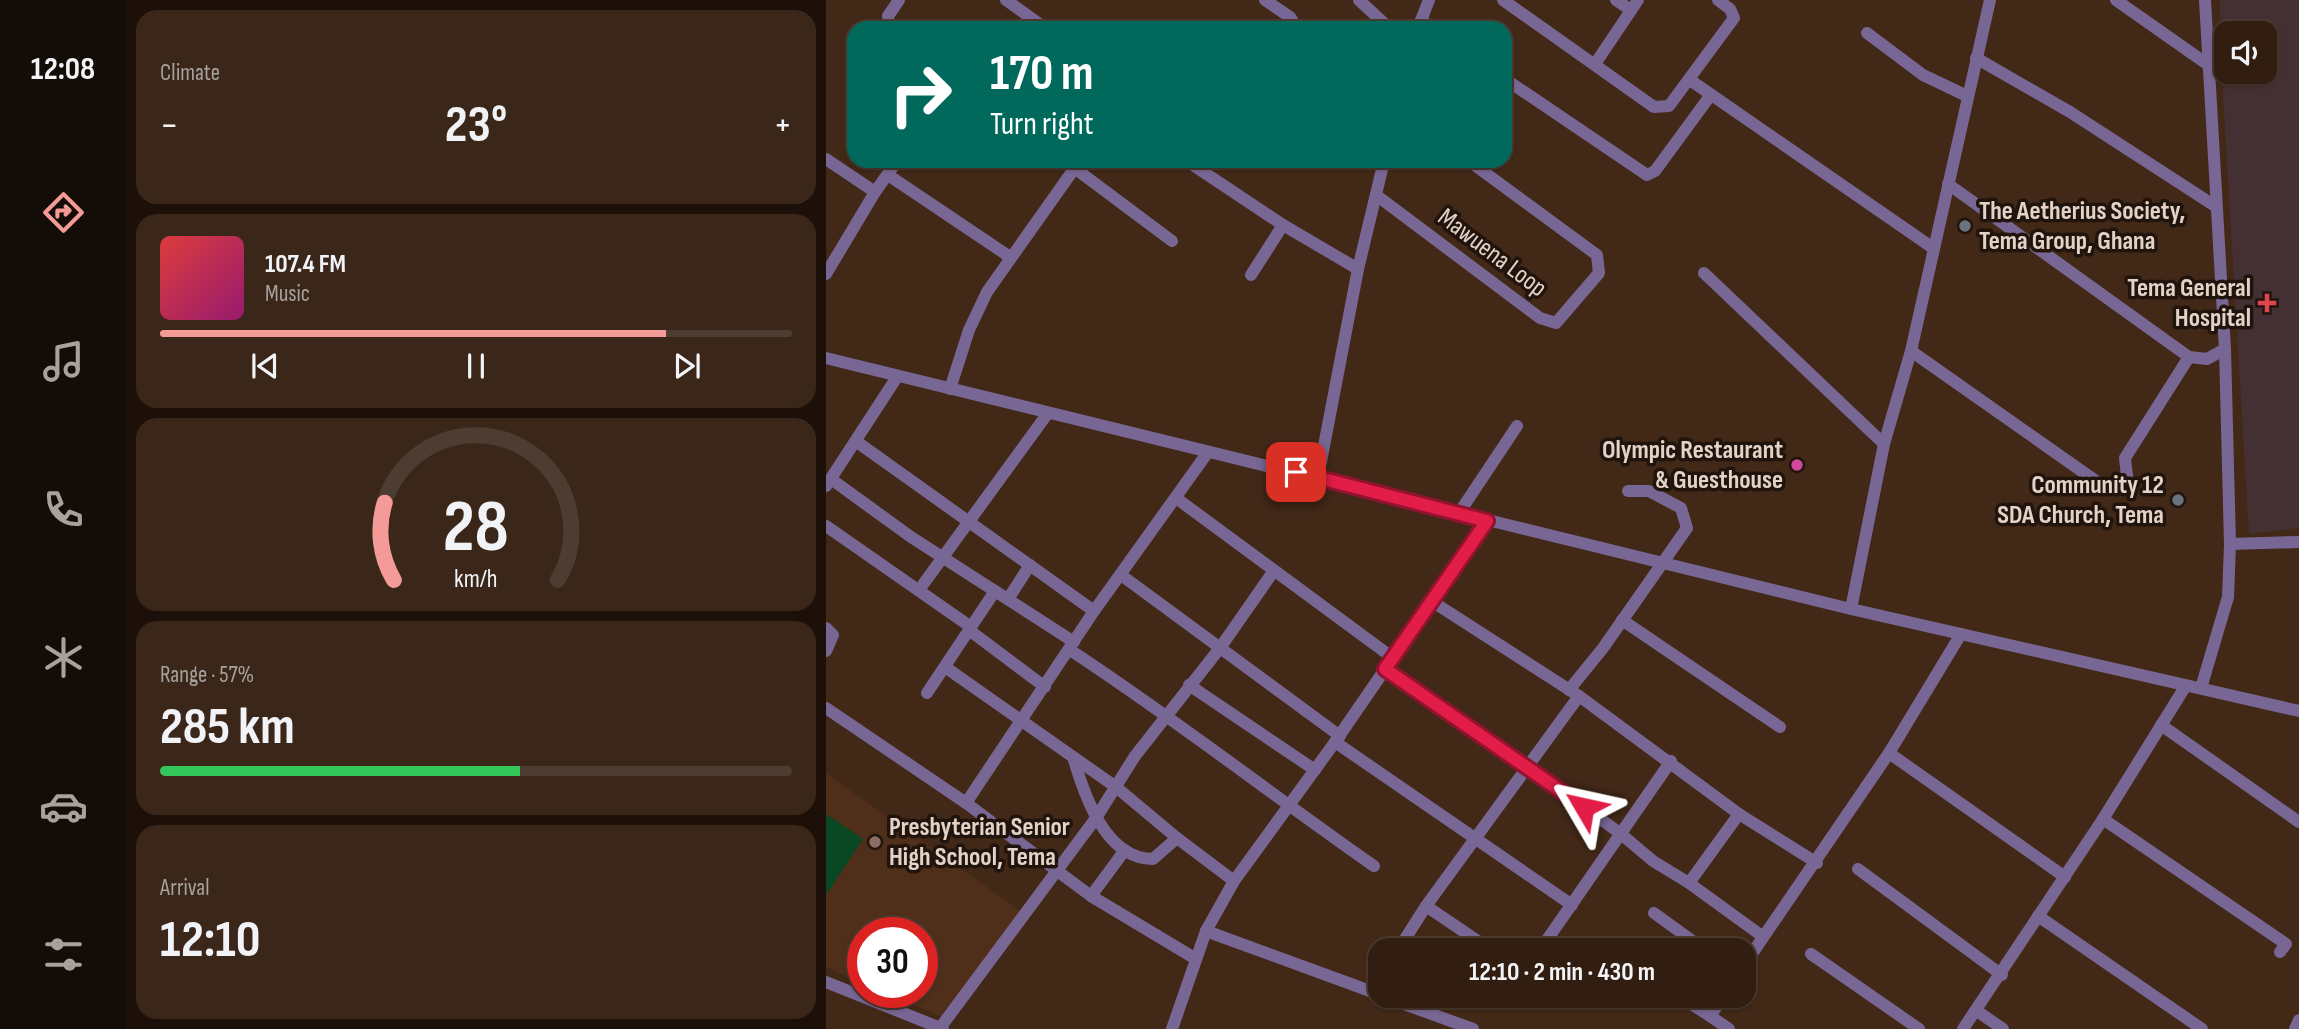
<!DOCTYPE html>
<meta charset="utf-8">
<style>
body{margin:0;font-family:"Sofia Sans Condensed",sans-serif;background:#3a271a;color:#f1f3f6;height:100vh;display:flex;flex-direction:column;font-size:26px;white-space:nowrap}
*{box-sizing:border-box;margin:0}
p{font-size:23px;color:#a8a29f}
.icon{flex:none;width:38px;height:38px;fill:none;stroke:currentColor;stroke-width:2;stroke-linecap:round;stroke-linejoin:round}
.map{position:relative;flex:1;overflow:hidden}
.panel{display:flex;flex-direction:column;gap:10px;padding:10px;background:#1c1009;width:700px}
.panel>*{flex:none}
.banner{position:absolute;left:21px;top:21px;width:665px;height:147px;border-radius:21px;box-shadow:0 2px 5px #0004,0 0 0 2px #4d3c31;background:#00695c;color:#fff;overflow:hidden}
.controls{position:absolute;left:1388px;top:21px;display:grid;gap:14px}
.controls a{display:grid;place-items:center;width:63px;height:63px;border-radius:14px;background:#321e11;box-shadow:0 2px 5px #0004,0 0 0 2px #4d3c31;font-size:35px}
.speed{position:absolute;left:21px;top:917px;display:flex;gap:14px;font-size:35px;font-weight:700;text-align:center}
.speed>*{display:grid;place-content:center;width:91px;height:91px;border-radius:50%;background:#321e11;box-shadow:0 2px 5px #0004,0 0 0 2px #4d3c31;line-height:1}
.speed .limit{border:10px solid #d22;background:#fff;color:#111}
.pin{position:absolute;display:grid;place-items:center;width:60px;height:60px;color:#fff;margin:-30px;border-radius:14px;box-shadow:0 4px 10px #0006}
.me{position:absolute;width:77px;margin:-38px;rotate:306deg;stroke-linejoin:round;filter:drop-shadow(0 0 5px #0008)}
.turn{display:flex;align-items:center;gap:24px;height:147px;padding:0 28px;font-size:32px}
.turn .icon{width:91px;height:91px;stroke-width:2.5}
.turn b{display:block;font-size:49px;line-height:60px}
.big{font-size:52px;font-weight:700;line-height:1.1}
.panel .widget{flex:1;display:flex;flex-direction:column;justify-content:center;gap:10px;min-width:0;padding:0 24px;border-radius:21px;background:#3a271a}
.panel .dial{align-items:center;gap:0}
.dial svg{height:182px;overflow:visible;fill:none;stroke:#4d3c31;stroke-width:7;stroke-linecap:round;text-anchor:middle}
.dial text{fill:#f1f3f6;stroke:none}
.song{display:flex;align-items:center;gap:21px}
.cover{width:84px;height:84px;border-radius:10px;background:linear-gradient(135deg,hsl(0 70% 55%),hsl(320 70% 35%))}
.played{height:7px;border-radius:4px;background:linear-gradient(90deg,#f59b97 80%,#4d3c31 80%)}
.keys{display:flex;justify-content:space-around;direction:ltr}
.heat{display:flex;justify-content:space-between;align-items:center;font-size:38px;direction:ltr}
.charge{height:10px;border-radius:5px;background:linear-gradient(90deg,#34c759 57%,#4d3c31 0)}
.trip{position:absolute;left:542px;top:938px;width:388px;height:70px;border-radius:21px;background:#321e11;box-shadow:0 2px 5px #0004,0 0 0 2px #4d3c31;font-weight:700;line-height:70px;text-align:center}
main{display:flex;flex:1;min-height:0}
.tab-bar{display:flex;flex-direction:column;width:126px;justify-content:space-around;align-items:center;background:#140c07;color:#a8a29f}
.tab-bar .icon{width:49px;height:49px}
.tab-bar .on{color:#f59b97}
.tab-bar b{font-size:32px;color:#f1f3f6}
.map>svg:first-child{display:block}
.built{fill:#502f1a}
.medical{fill:#443033;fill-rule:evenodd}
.green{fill:#094823}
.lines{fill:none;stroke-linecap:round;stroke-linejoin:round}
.minor{stroke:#786794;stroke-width:12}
.route-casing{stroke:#92132f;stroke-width:18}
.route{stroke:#e11d48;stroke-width:12}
.worship-dot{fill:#6b7280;stroke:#20140d;stroke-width:2.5}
.health-dot{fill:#e0444e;stroke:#20140d;stroke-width:2.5}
.hotel-dot{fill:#d1479c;stroke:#20140d;stroke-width:2.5}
.education-dot{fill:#8d6e63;stroke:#20140d;stroke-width:2.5}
.labels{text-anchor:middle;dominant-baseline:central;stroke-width:7;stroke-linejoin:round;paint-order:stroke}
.poi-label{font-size:26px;font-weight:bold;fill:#e3d2c7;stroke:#20140d;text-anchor:end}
.street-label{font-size:26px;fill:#e3d2c7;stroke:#20140d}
</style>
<main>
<nav class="tab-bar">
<b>12:08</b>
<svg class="icon on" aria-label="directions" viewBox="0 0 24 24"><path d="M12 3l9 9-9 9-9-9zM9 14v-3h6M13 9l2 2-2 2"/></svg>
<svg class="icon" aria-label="music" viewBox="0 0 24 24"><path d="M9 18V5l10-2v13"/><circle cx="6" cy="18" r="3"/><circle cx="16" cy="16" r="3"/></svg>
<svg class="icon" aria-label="phone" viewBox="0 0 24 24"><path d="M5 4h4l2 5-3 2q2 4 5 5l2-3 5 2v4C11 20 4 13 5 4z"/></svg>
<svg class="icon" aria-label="climate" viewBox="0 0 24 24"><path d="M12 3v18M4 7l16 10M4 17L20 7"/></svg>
<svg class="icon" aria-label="car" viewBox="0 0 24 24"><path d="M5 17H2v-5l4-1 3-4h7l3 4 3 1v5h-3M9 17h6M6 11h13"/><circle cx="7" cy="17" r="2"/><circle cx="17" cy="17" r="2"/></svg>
<svg class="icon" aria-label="filters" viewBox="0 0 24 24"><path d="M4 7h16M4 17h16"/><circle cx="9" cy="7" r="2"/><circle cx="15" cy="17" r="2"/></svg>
</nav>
<section class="panel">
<div class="widget"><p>Climate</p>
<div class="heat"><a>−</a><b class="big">23°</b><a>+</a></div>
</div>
<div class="widget">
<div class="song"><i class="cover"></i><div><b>107.4 FM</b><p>Music</p></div></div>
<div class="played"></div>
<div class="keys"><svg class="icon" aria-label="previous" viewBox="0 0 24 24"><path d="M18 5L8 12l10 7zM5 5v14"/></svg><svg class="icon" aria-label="pause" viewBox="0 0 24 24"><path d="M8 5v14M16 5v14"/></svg><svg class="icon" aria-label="next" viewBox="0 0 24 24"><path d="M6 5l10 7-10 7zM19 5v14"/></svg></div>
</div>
<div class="widget dial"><svg viewBox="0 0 100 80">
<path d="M14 69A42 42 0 1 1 86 69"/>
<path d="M14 69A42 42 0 0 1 10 35" stroke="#f59b97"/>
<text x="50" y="56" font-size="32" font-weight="700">28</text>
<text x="50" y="72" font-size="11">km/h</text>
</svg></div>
<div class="widget"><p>Range · 57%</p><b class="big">285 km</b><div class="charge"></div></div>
<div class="widget"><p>Arrival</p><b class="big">12:10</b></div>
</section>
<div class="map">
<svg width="1473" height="1029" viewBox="0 0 1473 1029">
<rect width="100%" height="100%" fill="#422817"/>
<path class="built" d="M0 773 194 911 120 1019 59 992H96V933H37V983L0 967Z"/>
<path class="medical" d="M1394 0H1473V528L1423 534 1396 77ZM1400 33H1438V72H1400Z"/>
<path class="green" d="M0 814 37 839 0 895Z"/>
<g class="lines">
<g class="minor">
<path d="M180 0 219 28"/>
<path d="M439 0 464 17 471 28"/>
<path d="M533 0 563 28"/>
<path d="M677 0 828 107 843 106 908 18 904 9 892 0"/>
<path d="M790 0 805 10"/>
<path d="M1290 0 1381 64"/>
<path d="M595 20 607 28"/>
<path d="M63 28 62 16 73 0"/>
<path d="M592 28 603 0"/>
<path d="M1041 33 1097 75 1141 96"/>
<path d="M1150 58 1244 112 1389 206"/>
<path d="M769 64 812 0"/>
<path d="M679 79 821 175 829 171 884 96"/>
<path d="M864 80 1107 248"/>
<path d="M0 159 49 192 0 274"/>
<path d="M239 161 346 241"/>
<path d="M361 161 457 225 532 269"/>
<path d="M62 175 184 257"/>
<path d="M1122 184 1363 357 1381 359 1399 349"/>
<path d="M49 192 71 161"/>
<path d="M550 195 714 318 730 323 773 273 771 255 643 161"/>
<path d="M878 273 1058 444"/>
<path d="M425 275 457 225"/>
<path d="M1085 351 1277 486 1287 489 1302 485 1299 458 1363 357"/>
<path d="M0 358 1025 609 1473 711"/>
<path d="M124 389 143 330 161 292 248 169"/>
<path d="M31 442 268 611"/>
<path d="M492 477 532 269 558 161"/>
<path d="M5 479 85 537 248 642"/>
<path d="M0 486 71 377"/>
<path d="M350 498 567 658"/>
<path d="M633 513 691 426"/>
<path d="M0 526 145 627"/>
<path d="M1404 544 1473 542"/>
<path d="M295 575 514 736"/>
<path d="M93 590 222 413"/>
<path d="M182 599 204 565"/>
<path d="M607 602 753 696 913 814 991 863"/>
<path d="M1025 609 1058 444 1085 351 1164 0"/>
<path d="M796 620 954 727"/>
<path d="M0 628 7 635 0 651"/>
<path d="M143 630 219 687"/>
<path d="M1135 634 1063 753 1239 877"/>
<path d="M244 650C348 718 446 795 548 866"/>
<path d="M119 667 290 787 351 838"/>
<path d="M559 669 702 766 600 906 572 950"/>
<path d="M363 685 489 770"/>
<path d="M1375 688 1402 597 1404 544 1399 349 1379 0"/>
<path d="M743 690 777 648 861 528 855 508 823 491H802"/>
<path d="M101 693 169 591"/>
<path d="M753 696 702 766 795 834 827 861 863 883 936 936"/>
<path d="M0 708 140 803 268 611 382 452"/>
<path d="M1335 725 1473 822"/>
<path d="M509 742 746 905"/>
<path d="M248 760C259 797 280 859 327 859L351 838 408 881"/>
<path d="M140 803 265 896 370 959"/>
<path d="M1277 819 1460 944 1454 952"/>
<path d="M1032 869 1176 975"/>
<path d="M863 883 913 814"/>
<path d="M265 896 299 850"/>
<path d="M600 906 665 950"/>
<path d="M828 913 879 950"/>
<path d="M1212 916 1376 1029"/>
<path d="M380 931 555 995"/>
<path d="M778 945 785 950"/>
<path d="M714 950 845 761"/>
<path d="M985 954 1093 1029"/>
<path d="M919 964 1063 753"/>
<path d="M0 982 117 1029"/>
<path d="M545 992 555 977"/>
<path d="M556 996 647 1029"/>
<path d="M853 996 884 1016"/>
<path d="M898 996 884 1016 903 1029"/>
<path d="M1151 1011 1177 1029"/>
<path d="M114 1028 270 818 309 756 394 648 447 572"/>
<path d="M346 1029 380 931 408 881 509 742 661 521"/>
<path d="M1137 1029 1277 819 1359 687"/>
<path d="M1469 1029 1473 1020"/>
</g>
</g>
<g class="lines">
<g class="route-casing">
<path id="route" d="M470 472 661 521 559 669 758 807"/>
</g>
<use href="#route" class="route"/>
</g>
<g class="worship-dot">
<circle cx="1139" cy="226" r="7"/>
<circle cx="1352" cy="500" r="7"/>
</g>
<path class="health-dot" d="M1437.5 292.5h7v7h7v7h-7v7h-7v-7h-7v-7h7z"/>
<circle class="hotel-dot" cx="971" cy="465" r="7"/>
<circle class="education-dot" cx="49" cy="842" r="7"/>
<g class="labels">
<g class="poi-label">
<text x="1153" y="211" text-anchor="start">The Aetherius Society,<tspan x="1153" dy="30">Tema Group, Ghana</tspan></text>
<text x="1425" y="288">Tema General<tspan x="1425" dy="30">Hospital</tspan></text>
<text x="957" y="450">Olympic Restaurant<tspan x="957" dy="30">&amp; Guesthouse</tspan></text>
<text x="1338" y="485">Community 12<tspan x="1338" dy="30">SDA Church, Tema</tspan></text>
<text x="63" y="827" text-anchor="start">Presbyterian Senior<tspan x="63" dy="30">High School, Tema</tspan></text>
</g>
<g class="street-label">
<text transform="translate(666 253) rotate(37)">Mawuena Loop</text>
</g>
</g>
</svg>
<div class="controls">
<a><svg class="icon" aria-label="sound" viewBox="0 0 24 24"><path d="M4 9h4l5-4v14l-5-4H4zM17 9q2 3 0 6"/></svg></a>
</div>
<div class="speed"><div class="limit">30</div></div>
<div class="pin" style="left:470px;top:472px;background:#d93025"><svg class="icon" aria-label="arrive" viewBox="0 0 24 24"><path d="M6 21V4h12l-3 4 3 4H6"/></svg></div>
<svg class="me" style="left:758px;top:807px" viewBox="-20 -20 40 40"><path d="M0-17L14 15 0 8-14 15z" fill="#e11d48" stroke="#fff" stroke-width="4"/></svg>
<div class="trip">12:10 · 2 min · 430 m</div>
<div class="banner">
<div class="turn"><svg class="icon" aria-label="right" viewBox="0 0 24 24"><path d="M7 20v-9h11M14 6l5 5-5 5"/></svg><div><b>170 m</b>Turn right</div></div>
</div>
</div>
</main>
